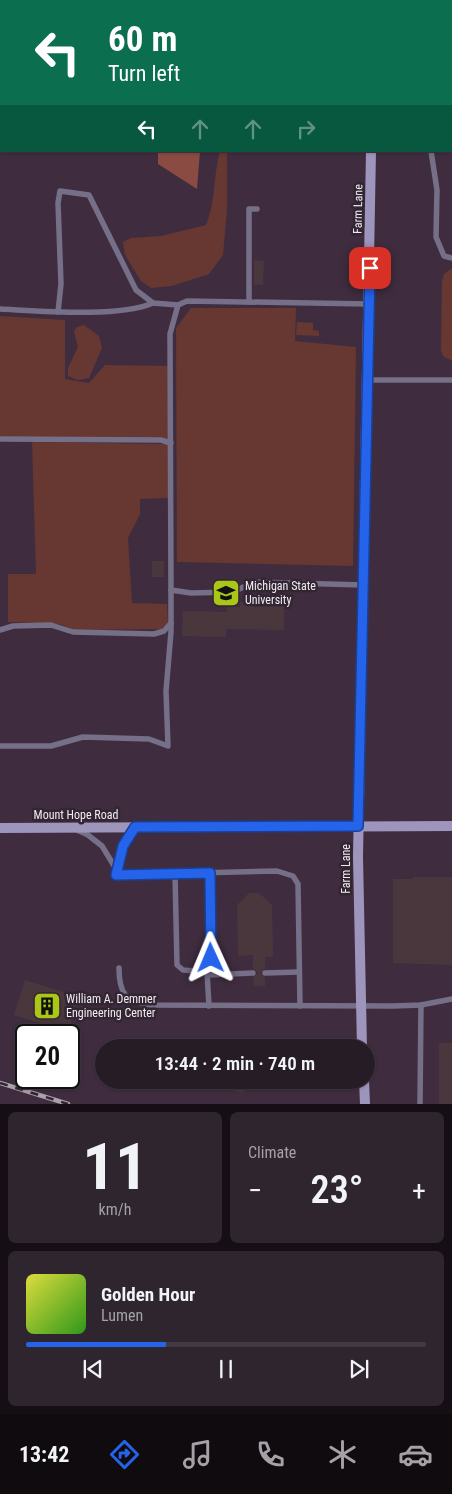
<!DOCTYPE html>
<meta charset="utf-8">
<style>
body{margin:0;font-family:"Roboto Condensed",sans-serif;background:#2e252e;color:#f1f3f6;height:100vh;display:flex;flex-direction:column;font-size:19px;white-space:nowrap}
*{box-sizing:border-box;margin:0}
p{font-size:16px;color:#a4a1a7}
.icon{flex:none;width:28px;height:28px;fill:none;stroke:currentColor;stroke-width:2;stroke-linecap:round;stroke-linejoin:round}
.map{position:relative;height:1104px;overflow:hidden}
.details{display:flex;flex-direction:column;gap:8px;padding:8px;background:#150f15;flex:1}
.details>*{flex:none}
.guide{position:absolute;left:0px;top:0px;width:452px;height:152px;box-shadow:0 1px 4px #0004,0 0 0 1px #423a43;background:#0b6e4f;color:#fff;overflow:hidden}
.speed{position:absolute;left:15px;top:1024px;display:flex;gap:10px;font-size:25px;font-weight:700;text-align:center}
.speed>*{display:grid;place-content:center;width:65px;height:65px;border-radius:50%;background:#261c26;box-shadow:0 1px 4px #0004,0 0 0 1px #423a43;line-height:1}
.speed .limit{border:2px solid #111;border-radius:8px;background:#fff;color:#111}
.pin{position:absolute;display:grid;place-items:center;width:42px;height:42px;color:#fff;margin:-21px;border-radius:10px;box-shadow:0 2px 8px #0006}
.me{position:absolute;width:55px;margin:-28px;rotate:359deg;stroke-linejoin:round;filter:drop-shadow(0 0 4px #0008)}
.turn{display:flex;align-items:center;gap:18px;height:105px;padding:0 25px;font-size:22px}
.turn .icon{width:65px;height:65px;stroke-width:2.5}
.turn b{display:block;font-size:35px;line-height:42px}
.lanes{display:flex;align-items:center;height:48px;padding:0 25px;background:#0003;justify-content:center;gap:25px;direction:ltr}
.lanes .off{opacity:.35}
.big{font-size:38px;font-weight:600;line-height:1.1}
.details .card{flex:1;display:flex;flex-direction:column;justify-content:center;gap:8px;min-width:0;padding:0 18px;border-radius:8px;background:#2e252e}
.details .dial{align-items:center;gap:0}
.dial b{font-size:65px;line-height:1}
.song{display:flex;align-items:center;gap:15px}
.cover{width:60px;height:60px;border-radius:8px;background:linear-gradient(135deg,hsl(60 70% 55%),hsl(110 70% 35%))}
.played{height:5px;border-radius:2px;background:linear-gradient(90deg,#2563eb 35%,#423a43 35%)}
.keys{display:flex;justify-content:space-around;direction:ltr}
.heat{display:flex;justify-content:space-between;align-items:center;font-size:28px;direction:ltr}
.details .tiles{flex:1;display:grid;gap:8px;grid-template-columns:1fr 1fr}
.card:last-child{grid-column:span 2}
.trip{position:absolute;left:95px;top:1039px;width:280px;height:50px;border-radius:25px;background:#261c26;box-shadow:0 1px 4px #0004,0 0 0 1px #423a43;font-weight:600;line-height:50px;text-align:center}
.tab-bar{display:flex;height:80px;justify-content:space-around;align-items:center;background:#0f0b0f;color:#a4a1a7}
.tab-bar .icon{width:35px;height:35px}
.tab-bar .on{color:#2563eb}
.tab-bar b{font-size:22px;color:#f1f3f6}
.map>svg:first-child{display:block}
.built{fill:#3f2d3f;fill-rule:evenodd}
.green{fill:#673731}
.forest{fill:#8a4b43}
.building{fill:#4a373d}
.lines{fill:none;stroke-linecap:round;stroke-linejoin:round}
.lane{stroke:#756f88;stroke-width:5.5}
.secondary{stroke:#9e95bd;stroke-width:10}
.rail-casing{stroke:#aba1ab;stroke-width:4.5}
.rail{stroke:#332633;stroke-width:2.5;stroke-dasharray:8;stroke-linecap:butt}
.route-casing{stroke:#184099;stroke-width:12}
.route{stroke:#2563eb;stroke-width:9}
.labels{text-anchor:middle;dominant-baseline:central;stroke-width:5;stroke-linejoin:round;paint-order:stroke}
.street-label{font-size:12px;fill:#f2eaf2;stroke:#332633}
.poi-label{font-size:12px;fill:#f2eaf2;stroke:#332633;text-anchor:start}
</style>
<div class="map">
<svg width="452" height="1104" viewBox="0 0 452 1104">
<rect width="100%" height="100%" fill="#332633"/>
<path class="built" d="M0 0H452V1104H0ZM1 1H451V151H1ZM26 1035H69V1078H26ZM104 1048H366V1080H104Z"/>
<g class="green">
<path d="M414 0H452V65L451 1Z"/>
<path d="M220 151H227V210L223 255 209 274 172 286 151 288 141 281 125 255 123 242 131 238 161 236 206 225C216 201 213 176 220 151Z"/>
<path d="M452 268V361L443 356 441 350 442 281 444 274Z"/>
<path d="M191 308H296L295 341 356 347 353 566 177 562 176 328Z"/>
<path d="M0 316 65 320V379L89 383 105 365 168 366V439L0 437Z"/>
<path d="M297 322 313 323V330L319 331V336L296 335Z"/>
<path d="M84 325 99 336 102 348 89 378 78 380 68 376V368L78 347 74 331 77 327Z"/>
<path d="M32 442 168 444V498L140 499V514L128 538 132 603 167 604 168 624 161 629 75 630 59 624 8 622V574H36Z"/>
</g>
<path class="forest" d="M158 151H200L197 189 158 164Z"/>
<g class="building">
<path d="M254 260 264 261 263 285H254Z"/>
<rect x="152" y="561" width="12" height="16"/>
<path d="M240 602 284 603V630L226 629V637L182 636 183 611 227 612V607H240Z"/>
<path d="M413 877H452V965L393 963V879H413Z"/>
<path d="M249 893H259L272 905 273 957H265V968L260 973 265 978V986H254L253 978 258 973 253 968V955L238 956 237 905Z"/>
<path d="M25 980 79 997 68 1032 14 1015Z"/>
<rect x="439" y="1043" width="13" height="61"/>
<path d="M206 1080H247L243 1093 205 1082Z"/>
</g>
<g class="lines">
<g class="lane">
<path d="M405 1V0"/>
<path d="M431 151 437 190 436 237 444 256 452 258"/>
<path d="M249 302V209H257"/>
<path d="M0 309C40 311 118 318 153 303"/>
<path d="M58 312 61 284 58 203 60 191 89 195 136 290 153 303 178 305 187 301 369 304"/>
<path d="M368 380H452"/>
<path d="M0 439 161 440 171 443"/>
<path d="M171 590 170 334 178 305"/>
<path d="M0 630 13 626 51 625 73 632 154 634 164 631 171 623"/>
<path d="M0 746H51L83 737 149 739 168 746 166 691 171 632V590L191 593 233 592 254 582 364 585"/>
<path d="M77 830 88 835 102 846 116 869 123 846 135 828"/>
<path d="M116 869V875L277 871 293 876 298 884 300 1006"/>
<path d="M175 874 177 965 183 970 207 972 209 1006"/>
<path d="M119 968C119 993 125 1002 151 1005L393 1006 421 1005 452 999"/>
<path d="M205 971 211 958 210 873"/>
<path d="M265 973 299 972"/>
<path d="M208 975 253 973"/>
<path d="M420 1104 421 1005"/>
</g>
<g class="secondary">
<path d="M373 1V0"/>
<path d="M0 828 452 826"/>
<path d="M362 1048 358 857 371 151"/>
<path d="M364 1080 365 1104"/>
</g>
<g class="rail-casing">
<path id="rail" d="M0 1083 68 1104"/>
</g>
<use href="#rail" class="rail"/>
</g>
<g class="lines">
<g class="route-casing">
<path id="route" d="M211 958 210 873 116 875 123 846 135 827 358 826 370 268"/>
</g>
<use href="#route" class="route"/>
</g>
<defs>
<g id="university-square" transform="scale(1.4375)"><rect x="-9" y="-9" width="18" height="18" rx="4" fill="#aac717" stroke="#332633"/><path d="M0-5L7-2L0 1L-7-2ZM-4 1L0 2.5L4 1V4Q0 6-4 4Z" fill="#111"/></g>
<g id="building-square" transform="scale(1.4375)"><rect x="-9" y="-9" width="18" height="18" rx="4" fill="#aac717" stroke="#332633"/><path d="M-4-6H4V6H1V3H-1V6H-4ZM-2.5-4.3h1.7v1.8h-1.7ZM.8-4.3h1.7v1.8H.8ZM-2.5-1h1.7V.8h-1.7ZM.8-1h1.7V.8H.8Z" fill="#111"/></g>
</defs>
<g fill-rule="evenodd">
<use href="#university-square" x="226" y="593"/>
<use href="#building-square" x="47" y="1006"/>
</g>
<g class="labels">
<g class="street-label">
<text transform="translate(358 209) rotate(-89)">Farm Lane</text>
<text x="76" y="815">Mount Hope Road</text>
<text transform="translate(346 869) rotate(-90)">Farm Lane</text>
</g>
<g class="poi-label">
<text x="245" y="586">Michigan State<tspan x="245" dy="14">University</tspan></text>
<text x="66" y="999">William A. Demmer<tspan x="66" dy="14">Engineering Center</tspan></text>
</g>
</g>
</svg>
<div class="speed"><div class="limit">20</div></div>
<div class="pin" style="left:370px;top:268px;background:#d93025"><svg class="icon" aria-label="arrive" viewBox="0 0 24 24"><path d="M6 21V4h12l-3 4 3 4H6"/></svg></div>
<svg class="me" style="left:211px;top:958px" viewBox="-20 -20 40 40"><path d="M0-17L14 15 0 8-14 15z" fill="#2563eb" stroke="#fff" stroke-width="4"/></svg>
<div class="trip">13:44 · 2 min · 740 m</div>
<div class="guide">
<div class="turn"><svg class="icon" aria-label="left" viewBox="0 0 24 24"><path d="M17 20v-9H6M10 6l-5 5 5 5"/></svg><div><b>60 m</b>Turn left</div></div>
<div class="lanes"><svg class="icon" aria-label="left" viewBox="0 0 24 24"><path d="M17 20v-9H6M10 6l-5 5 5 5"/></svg><svg class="icon off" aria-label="ahead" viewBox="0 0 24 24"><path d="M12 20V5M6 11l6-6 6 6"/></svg><svg class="icon off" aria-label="ahead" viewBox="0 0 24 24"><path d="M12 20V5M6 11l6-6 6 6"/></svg><svg class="icon off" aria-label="right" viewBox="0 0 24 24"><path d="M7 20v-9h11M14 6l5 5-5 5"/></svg></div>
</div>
</div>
<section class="details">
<div class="tiles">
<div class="card dial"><b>11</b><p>km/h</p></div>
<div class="card"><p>Climate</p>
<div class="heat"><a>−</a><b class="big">23°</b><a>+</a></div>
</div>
<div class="card">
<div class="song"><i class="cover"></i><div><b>Golden Hour</b><p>Lumen</p></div></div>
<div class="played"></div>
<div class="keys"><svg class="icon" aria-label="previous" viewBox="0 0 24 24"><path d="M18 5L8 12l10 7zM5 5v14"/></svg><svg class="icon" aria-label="pause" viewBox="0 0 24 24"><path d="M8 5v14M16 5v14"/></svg><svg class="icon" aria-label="next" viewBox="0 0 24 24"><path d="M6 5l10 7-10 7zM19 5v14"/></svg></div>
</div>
</div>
</section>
<nav class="tab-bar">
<b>13:42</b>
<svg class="icon on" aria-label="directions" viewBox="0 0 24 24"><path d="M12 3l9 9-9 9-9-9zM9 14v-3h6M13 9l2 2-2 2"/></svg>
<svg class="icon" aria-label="music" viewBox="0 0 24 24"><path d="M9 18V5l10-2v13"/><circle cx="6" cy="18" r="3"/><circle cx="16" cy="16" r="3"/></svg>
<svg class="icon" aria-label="phone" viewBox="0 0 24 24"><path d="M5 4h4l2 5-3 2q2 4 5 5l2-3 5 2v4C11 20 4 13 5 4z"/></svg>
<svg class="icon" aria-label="climate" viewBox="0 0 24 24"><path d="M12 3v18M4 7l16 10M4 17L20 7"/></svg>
<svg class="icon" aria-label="car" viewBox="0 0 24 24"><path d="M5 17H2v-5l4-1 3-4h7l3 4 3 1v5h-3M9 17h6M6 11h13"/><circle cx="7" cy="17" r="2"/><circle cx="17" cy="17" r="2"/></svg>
</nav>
